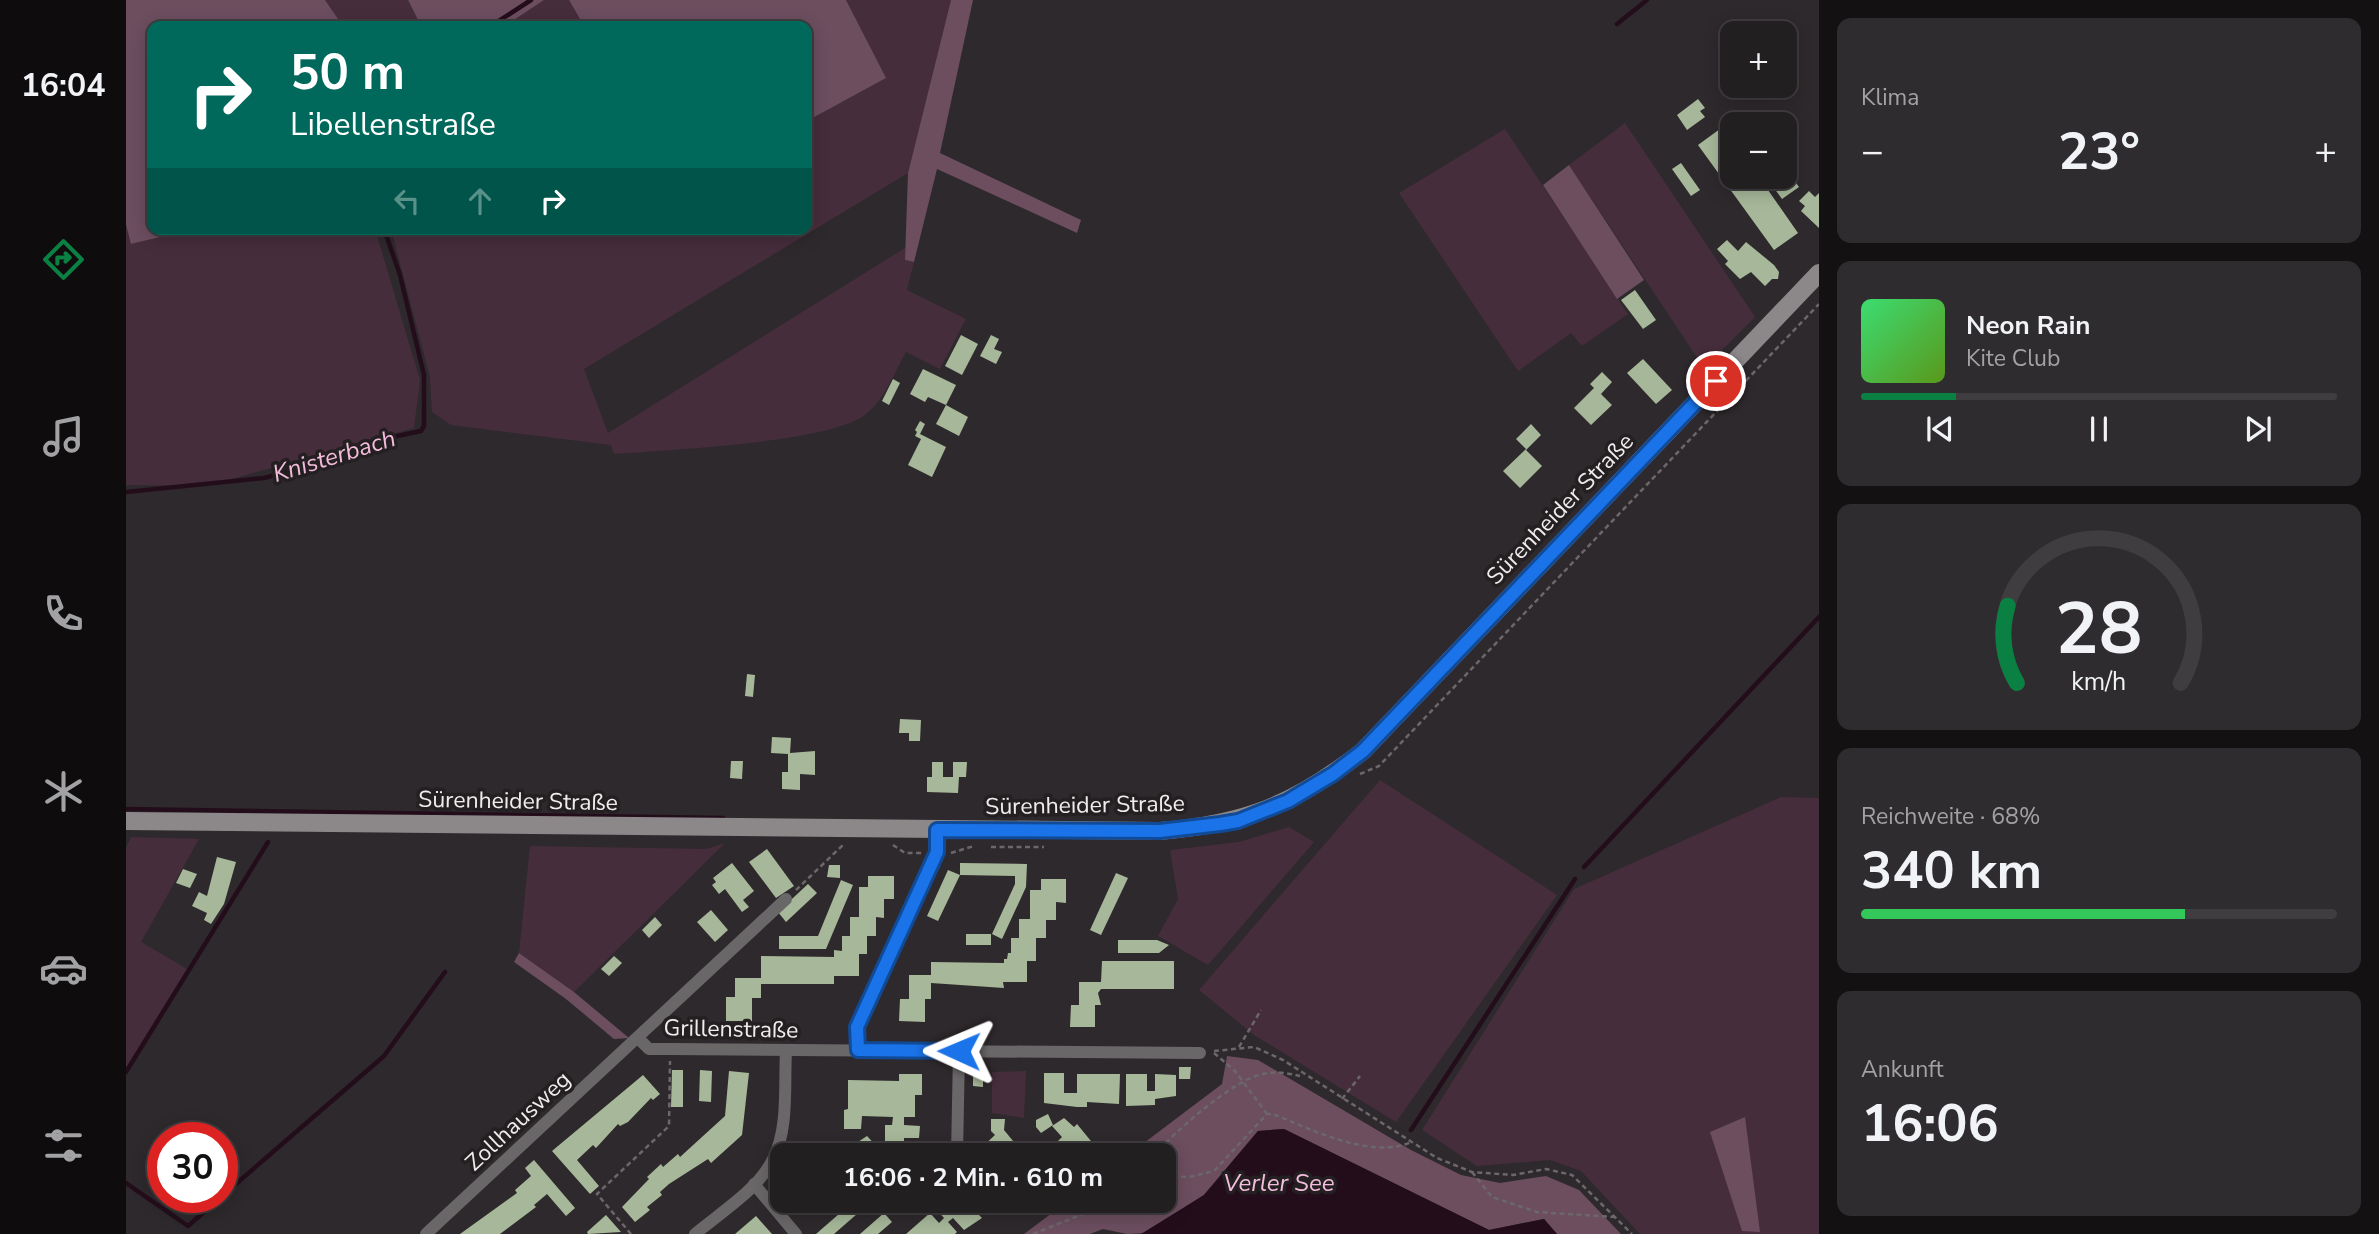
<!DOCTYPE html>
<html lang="de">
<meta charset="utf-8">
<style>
body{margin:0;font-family:"Nunito Sans",sans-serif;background:#2e2c2e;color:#f1f3f6;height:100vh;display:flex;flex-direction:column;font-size:26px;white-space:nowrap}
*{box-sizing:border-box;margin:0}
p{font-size:23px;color:#a2a2a5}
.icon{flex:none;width:38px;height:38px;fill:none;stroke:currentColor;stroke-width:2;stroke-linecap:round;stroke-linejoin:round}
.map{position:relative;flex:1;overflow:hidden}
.panel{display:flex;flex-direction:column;gap:18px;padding:18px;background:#131112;width:560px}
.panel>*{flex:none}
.top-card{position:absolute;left:21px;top:21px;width:665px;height:214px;border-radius:14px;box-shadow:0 4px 18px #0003,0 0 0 2px #3f3d3f;background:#00695c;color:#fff;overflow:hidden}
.buttons{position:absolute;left:1594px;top:21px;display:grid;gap:14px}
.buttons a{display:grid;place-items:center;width:77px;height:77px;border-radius:14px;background:#221f21;box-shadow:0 4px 18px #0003,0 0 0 2px #3f3d3f;font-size:35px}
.speed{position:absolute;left:21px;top:1122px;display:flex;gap:14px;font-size:35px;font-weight:700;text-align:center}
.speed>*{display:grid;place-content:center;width:91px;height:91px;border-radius:50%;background:#221f21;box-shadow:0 4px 18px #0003,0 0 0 2px #3f3d3f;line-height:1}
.speed .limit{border:10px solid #d22;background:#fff;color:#111}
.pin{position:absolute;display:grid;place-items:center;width:60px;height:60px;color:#fff;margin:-30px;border:4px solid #fff;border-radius:50%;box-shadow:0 2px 7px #0007}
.me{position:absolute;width:77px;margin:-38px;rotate:271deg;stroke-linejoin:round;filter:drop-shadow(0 0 5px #0008)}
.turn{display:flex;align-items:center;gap:24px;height:147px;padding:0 28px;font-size:32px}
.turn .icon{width:91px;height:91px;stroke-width:2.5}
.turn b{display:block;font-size:49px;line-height:60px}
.lanes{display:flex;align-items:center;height:66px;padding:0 28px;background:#0003;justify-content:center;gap:35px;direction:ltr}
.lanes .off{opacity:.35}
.big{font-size:52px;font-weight:700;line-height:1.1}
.panel .tile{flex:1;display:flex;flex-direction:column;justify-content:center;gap:10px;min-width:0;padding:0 24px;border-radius:14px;background:#2e2c2e}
.panel .dial{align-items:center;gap:0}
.dial svg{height:182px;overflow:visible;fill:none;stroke:#3f3d3f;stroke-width:7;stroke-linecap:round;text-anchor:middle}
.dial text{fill:#f1f3f6;stroke:none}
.song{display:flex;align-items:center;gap:21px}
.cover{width:84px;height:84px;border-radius:10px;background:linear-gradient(135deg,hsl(140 70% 55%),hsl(90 70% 35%))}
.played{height:7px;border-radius:4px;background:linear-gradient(90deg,#0b8043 20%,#3f3d3f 20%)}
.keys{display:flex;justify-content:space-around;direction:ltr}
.heat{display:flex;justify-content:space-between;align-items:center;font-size:38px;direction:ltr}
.charge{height:10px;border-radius:5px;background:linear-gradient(90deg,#34c759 68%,#3f3d3f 0)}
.trip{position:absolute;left:644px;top:1143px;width:406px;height:70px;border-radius:14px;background:#221f21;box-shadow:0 4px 18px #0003,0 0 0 2px #3f3d3f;font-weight:700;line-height:70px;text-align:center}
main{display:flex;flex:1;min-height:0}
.tabs{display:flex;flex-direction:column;width:126px;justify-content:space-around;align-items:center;background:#0e0c0d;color:#a2a2a5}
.tabs .icon{width:49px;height:49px}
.tabs .on{color:#0b8043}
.tabs b{font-size:32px;color:#f1f3f6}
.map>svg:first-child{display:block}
.green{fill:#462d3c}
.forest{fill:#6c4e5f}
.water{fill:#240d1b}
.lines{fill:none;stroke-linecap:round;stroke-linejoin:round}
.stream{stroke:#240d1b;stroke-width:4.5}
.building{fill:#a7b89a}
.path{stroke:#6c676a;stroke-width:2.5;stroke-dasharray:5 3.5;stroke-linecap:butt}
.minor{stroke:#696768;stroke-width:12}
.secondary{stroke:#8c888a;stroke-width:18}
.route-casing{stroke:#114b97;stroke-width:18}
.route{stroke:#1a73e8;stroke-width:12}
.labels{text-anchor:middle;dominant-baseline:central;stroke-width:7;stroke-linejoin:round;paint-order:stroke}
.street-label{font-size:23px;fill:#f0ecee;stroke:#242022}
.water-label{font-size:24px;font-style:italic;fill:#f4bcdc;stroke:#242022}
</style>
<main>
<nav class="tabs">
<b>16:04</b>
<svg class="icon on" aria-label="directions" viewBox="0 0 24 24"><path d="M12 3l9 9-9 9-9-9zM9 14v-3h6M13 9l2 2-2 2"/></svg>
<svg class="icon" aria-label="music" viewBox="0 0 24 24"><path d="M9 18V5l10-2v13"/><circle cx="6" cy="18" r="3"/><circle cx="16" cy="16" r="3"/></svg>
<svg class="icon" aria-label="phone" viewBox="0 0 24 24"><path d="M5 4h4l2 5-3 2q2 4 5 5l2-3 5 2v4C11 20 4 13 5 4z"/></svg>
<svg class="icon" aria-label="climate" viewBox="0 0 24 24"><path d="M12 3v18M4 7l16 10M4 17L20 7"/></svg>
<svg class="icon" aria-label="car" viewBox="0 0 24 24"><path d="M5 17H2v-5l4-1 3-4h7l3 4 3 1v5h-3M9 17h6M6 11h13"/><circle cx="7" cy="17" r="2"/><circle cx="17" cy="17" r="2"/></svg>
<svg class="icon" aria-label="filters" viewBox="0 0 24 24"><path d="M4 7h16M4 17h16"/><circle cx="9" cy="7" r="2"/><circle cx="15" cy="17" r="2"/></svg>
</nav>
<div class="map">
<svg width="1693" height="1234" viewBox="0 0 1693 1234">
<rect width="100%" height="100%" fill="#2e292c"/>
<g class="green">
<path d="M199 0H282L295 26H217Z"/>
<path d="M418 0H443L458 26H379Z"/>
<path d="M720 0H825L782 173 458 369 482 433 779 248V260L788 262 781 290 840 319 814 369 780 352C768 373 759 399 740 414 705 443 539 450 488 454L485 445 325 425 306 412 304 377 265 229H681V121L759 78Z"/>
<path d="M1499 123 1629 317 1578 368 1443 165Z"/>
<path d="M1379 129 1502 314 1456 346 1445 333 1392 371 1273 193Z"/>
<path d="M0 225 5 244 68 229H249L294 380 288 428 81 486 0 485Z"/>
<path d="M1254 780 1431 895 1270 1122 1128 1035 1073 990Z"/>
<path d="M1655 797 1693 798V1234H1514L1455 1171 1424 1160 1351 1166 1296 1130 1448 889Z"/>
<path d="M1163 827 1188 842 1082 965 1032 936 1052 899 1044 850 1113 842Z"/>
<path d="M5 837 73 839 15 942 61 969 0 1068V848Z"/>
<path d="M599 843 448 992 393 953 404 846 580 849Z"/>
<path d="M900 1071 898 1118 866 1113V1072Z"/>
</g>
<g class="forest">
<path d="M0 0H199L217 26H26V229H68L5 244 0 225Z"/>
<path d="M282 0H418L379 26H295Z"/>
<path d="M443 0H720L760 78 681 121V26H458Z"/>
<path d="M825 0H847L814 153 955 220 951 233 811 169 788 262 779 260 782 173Z"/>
<path d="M1443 165 1518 280 1491 299 1417 185Z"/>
<path d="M393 953 448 992 503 1038 488 1039 440 999 388 962Z"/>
<path d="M1101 1056 1132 1060 1285 1150 1335 1175 1374 1183 1420 1176 1453 1190 1495 1234H1431L1418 1219 1363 1230 1158 1129 1132 1131 1078 1195 1020 1233 1001 1234 977 1229 964 1234H898L942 1201 1038 1200V1155H1002L1096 1084Z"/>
<path d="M1619 1117 1634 1232 1616 1231 1584 1132Z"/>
</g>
<path class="water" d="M1158 1129 1363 1230 1418 1219 1431 1234H1015L1078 1195 1132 1131Z"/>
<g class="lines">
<g class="stream">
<path d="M1491 24 1521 0"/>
<path d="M365 26 405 0"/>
<path d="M0 492 138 478 205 460 238 443 295 431 298 426V375L274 275 258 229"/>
<path d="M0 809 597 818"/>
<path d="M1458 867 1693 617"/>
<path d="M0 1072 142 842"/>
<path d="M1285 1130 1449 879"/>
<path d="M0 1183 62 1226 95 1197"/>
<path d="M96 1196 258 1056 319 972"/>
</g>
</g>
<g class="building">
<path d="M1572 99 1579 108 1574 111 1579 117 1561 130 1551 115Z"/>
<path d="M1598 126 1606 139V177H1633L1672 233 1648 250 1572 145Z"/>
<path d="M1555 163 1574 190 1565 196 1546 169Z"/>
<path d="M1665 176 1673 187 1656 199 1648 188Z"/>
<path d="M1683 191 1689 197 1693 193V228L1675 211 1679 206 1673 201Z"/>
<path d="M1601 240 1612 251 1620 242 1648 265 1653 272 1652 279H1646L1639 286 1625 272 1614 279 1599 264 1602 261 1591 249Z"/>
<path d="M1509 290 1530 320 1517 329 1495 300Z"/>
<path d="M835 335 852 344 836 375 819 366Z"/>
<path d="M865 335 873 339 868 349 876 352 870 364 854 356Z"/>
<path d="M1517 359 1546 390 1530 404 1501 373Z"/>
<path d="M797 369 830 385 820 405 802 397 799 402 784 394Z"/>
<path d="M1476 372 1486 382 1475 394 1486 405 1465 425 1448 408 1468 388 1464 384Z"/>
<path d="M767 379 774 383 763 405 756 401Z"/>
<path d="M820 405 842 417 833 436 810 424Z"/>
<path d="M794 421 799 424 794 434 820 447 806 477 782 465 795 439 789 436 791 432 789 430Z"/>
<path d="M1405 424 1415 435 1400 450 1416 466 1394 488 1377 471 1400 449 1390 439Z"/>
<path d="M621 674 629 675 627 697 619 696Z"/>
<path d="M774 719 795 720 794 741H783V733H773Z"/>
<path d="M646 737 665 738 664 753 689 751V775L674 774V790L656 789V772H662V754L645 753Z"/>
<path d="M605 761H617L616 779 604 778Z"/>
<path d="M806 762H817V777H827V762H841L840 777H833L832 793 801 792V777H806Z"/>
<path d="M641 849 668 886 650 898 623 862Z"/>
<path d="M91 857 110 862 98 904 85 924 78 920 81 913 66 906 73 892 81 896Z"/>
<path d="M606 863 628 891 617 900 623 907 616 912 599 889 593 894 586 885 590 882 587 878Z"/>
<path d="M834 863 901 864 900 887 876 939 866 934 889 884V876L834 875Z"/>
<path d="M703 865H714V878L701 877Z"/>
<path d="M57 869 71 874 64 888 50 883Z"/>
<path d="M822 870 834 875 812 921 801 916Z"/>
<path d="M990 873 1002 878 975 935 964 930Z"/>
<path d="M742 876H768V899H758V918L750 917V936H741V954H733V976H708V984H635V998H626V1021H600V997H609V978H635V956L708 957V950L716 951V936H724V917H733V887H742Z"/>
<path d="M915 879H940V903L930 902V920H920V938H910V961H901V982H877L878 988 805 983V999H799V1022L773 1021 774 999H783V975H805V962L878 963V959H881L882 953H885V938H893V919H904V890H915Z"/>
<path d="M715 880 727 885 700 949H653V936H692Z"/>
<path d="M682 884 691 893 660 922 652 912Z"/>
<path d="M585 910 602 930 589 942 571 922Z"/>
<path d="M529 917 536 925 523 938 516 930Z"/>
<rect x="840" y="934" width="25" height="11"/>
<path d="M992 940H1031L1043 945 1033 953H992Z"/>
<path d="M488 956 496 963 483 976 475 969Z"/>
<path d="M976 961H1048V989H975L972 993 975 1005H969V1027H944L945 1005H953V982H975Z"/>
<path d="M1053 1067H1065L1064 1079H1053Z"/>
<path d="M546 1070H557V1107H545Z"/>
<path d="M574 1070 586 1071 585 1102 573 1101Z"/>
<path d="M603 1071 623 1073 616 1135 585 1163 582 1159 543 1184 534 1192 536 1195 521 1207 524 1210 509 1222 496 1207 523 1179 521 1177 535 1164 537 1167 552 1154 554 1157 599 1116Z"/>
<path d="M918 1073H938V1093H951V1074H994L993 1104 961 1102V1107H951L918 1103Z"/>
<path d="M773 1074H796V1095H789V1117H778V1125L794 1126 793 1138H778V1147H759V1125H766L767 1117 736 1116 735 1129H718V1110L722 1109V1080L773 1081Z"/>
<path d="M847 1074H857V1087L847 1086Z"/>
<path d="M1000 1074H1021V1091H1029V1074L1050 1075V1096L1029 1099V1105L1000 1106Z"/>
<path d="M517 1075 534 1094 527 1100 525 1098 502 1122 494 1126 492 1124 470 1148 467 1145 451 1160 473 1186 464 1194 426 1151Z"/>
<path d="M922 1114 927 1125 915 1133 910 1127V1120Z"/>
<path d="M938 1118 948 1127 951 1124 969 1146 959 1155H937L941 1152 932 1141 936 1137 926 1126Z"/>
<path d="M865 1119H879L878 1130 896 1152 893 1155H861L855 1148 869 1135 865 1131Z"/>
<path d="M741 1136 754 1150 748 1155H712Z"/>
<path d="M408 1160 449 1208 440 1216 421 1194 408 1205 410 1207 374 1234H334L391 1193 389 1190 405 1176 399 1168Z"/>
<path d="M667 1200H693L679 1213Z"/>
<path d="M729 1200H747L708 1234H690Z"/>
<path d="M829 1200H859L848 1210 856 1218 838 1230 827 1218 822 1222 831 1232 829 1234H780L804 1213 813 1223 818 1218 810 1209 816 1203 821 1208Z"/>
<path d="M758 1213 766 1222 752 1234H734Z"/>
<path d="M480 1215 495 1232 462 1234 461 1232Z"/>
<path d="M630 1216 646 1234H609Z"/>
</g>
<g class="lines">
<g class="path">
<path d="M1234 774 1253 766 1693 304"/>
<path d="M767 845 779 853H797"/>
<path d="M865 847H918"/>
<path d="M825 853 848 846"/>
<path d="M670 890 718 844"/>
<path d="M1113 1047 1135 1010"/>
<path d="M1088 1051 1128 1047 1157 1060 1311 1158 1346 1172 1387 1175 1420 1169 1446 1175 1506 1234"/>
<path d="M1088 1053 1109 1071 1141 1114"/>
<path d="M1216 1099 1234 1076"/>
<path d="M1028 1155C1049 1132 1106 1080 1137 1074 1150 1071 1161 1073 1174 1076"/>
<path d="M1346 1172 1366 1197 1411 1212 1489 1217"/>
<path d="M1038 1176 1063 1177 1088 1171 1141 1114H1147C1184 1129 1246 1160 1285 1142"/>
<path d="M505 1234 471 1194 543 1126 544 1061"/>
<path d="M907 1234 972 1208 980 1200"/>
</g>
<g class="minor">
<path d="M512 1038 523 1049H544L1074 1053"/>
<path d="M731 1050V1027L811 852V830"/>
<path d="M831 1155 833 1051"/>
<path d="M628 1184 670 1234"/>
<path d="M300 1234 660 899"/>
<path d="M569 1234C595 1212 632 1190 647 1159 663 1128 658 1085 660 1051"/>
</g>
<path class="secondary" d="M0 821 1034 831C1120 824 1169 804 1237 751L1693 273"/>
</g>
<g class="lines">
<g class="route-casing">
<path id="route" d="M833 1051 732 1050 731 1027 811 852V830L1034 831 1094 824 1112 821 1162 801 1207 774 1237 751 1590 381"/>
</g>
<use href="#route" class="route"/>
</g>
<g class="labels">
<g class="street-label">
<text transform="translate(1434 509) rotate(-46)">Sürenheider Straße</text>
<text transform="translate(392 801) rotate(1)">Sürenheider Straße</text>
<text transform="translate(959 805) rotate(-1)">Sürenheider Straße</text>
<text transform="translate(605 1029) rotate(1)">Grillenstraße</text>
<text transform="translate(392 1121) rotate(-43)">Zollhausweg</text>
</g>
<g class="water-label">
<text transform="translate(208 456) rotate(-17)">Knisterbach</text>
<text x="1153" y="1183">Verler See</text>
</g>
</g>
</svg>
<div class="buttons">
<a>+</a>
<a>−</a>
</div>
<div class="speed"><div class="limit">30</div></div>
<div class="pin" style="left:1590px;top:381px;background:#d93025"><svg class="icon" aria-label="arrive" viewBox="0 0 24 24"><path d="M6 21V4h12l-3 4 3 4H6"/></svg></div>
<svg class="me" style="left:833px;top:1051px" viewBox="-20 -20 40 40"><path d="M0-17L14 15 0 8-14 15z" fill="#1a73e8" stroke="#fff" stroke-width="4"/></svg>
<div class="trip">16:06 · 2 Min. · 610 m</div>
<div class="top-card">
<div class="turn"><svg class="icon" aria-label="right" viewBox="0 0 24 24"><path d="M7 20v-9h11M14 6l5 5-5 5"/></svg><div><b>50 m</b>Libellenstraße</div></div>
<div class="lanes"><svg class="icon off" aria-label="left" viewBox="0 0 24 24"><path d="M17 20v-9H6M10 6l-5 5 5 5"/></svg><svg class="icon off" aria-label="ahead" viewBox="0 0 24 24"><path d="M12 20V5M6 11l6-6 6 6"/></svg><svg class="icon" aria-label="right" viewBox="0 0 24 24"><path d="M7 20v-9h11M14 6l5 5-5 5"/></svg></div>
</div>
</div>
<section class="panel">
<div class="tile"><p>Klima</p>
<div class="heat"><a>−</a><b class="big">23°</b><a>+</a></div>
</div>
<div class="tile">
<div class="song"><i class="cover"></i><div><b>Neon Rain</b><p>Kite Club</p></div></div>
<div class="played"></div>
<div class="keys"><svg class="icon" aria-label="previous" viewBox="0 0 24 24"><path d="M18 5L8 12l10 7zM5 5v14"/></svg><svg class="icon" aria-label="pause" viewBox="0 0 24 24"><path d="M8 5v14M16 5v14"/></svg><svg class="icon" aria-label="next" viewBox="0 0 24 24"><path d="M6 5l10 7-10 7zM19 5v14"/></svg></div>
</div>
<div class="tile dial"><svg viewBox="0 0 100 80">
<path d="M14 69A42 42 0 1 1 86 69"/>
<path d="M14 69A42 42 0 0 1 10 35" stroke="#0b8043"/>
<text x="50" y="56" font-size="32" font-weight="700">28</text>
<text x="50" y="72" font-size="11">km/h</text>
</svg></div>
<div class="tile"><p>Reichweite · 68%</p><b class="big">340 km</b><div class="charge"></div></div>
<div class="tile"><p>Ankunft</p><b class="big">16:06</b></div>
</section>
</main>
